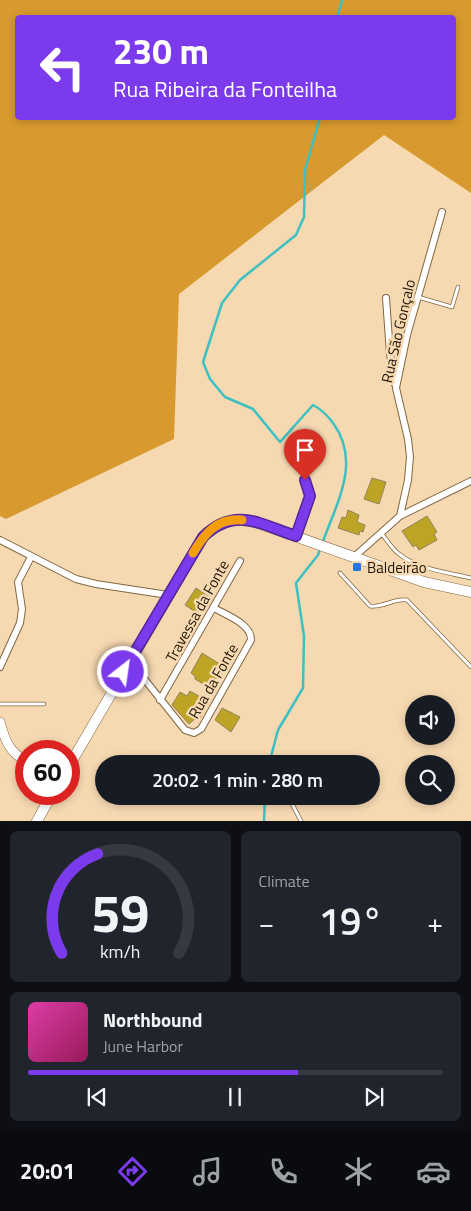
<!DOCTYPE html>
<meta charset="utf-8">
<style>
body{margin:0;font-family:"Titillium Web",sans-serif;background:#20242c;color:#f1f3f6;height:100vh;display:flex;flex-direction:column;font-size:19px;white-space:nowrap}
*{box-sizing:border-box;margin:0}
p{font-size:16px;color:#9ea1a6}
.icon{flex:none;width:28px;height:28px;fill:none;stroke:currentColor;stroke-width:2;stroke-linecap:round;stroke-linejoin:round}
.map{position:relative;height:821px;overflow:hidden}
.side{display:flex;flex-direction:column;gap:10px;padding:10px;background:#0d0f14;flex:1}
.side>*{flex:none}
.top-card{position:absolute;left:15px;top:15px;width:441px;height:105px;border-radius:5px;box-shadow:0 2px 8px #0003;background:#7c3aed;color:#fff;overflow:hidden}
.buttons{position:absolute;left:405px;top:695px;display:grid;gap:10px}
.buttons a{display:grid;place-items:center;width:50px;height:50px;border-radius:50%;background:#171b24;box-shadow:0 2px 8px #0003;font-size:25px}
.speed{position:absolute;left:15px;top:740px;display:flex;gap:10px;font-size:25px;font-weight:700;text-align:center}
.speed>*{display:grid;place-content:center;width:65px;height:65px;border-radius:50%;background:#171b24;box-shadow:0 2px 8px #0003;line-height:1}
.speed .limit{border:8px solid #d22;background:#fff;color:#111}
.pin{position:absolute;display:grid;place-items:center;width:42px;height:42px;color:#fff;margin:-51px -21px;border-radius:50% 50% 50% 0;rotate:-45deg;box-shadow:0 0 5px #0007}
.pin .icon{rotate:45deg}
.me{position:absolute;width:55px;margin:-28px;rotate:30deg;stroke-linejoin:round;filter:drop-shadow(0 0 4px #0008)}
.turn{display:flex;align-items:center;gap:18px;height:105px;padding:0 15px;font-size:22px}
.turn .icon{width:65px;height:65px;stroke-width:2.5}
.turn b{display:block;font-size:35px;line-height:42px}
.big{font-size:38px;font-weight:600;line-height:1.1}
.side .card{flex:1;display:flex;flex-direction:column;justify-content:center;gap:8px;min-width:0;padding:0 18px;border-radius:8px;background:#20242c}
.side .dial{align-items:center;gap:0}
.dial svg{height:130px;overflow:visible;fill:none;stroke:#363941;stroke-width:7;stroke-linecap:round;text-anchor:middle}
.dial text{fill:#f1f3f6;stroke:none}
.song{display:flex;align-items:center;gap:15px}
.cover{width:60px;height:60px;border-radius:8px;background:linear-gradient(135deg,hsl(320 70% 55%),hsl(330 70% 35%))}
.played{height:5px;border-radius:2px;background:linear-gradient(90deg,#7c3aed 65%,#363941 65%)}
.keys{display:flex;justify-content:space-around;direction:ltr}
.heat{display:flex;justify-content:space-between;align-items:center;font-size:28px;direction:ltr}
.side .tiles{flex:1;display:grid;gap:10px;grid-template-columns:1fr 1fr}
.card:last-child{grid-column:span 2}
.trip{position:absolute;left:95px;top:755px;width:285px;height:50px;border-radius:25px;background:#171b24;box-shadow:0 2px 8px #0003;font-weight:600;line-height:50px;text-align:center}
.menu{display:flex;height:80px;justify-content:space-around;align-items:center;background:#090b0e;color:#9ea1a6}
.menu .icon{width:35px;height:35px}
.menu .current{color:#7c3aed}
.menu b{font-size:22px;color:#f1f3f6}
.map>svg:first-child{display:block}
.forest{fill:#d89a2e;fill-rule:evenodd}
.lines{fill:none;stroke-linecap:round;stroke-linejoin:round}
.stream{stroke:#3dc0c2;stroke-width:2.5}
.building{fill:#bea425;stroke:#8f8459}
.lane-casing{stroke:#816742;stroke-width:4.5}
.street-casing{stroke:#816742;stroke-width:8}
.secondary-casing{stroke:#816742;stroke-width:10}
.primary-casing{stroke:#816742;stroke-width:11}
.lane{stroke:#fff;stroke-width:3}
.street{stroke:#fff;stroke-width:6}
.secondary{stroke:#fff;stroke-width:9}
.primary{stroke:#fff;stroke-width:10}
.route-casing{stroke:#51269a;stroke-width:12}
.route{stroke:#7c3aed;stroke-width:9}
.slow{stroke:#f59e0b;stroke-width:9}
.poi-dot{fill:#2278e3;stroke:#f6d9b1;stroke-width:2}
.labels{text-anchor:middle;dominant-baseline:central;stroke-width:5;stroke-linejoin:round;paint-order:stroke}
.street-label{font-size:15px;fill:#211708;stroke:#f6d9b1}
.poi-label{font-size:15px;fill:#211708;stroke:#f6d9b1;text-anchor:start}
</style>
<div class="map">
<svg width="471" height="821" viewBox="0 0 471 821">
<rect width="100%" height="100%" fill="#f6d9b1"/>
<path class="forest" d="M0 0H471V193L384 135 179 294 174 439 6 519 0 516ZM18 18H454V118H18Z"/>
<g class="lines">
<g class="stream">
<path d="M337 18 342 0"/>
<path d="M320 118 305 170 304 217 296 235 240 280 222 303 203 362 210 379 225 397 253 409 280 442 313 405C321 409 328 416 333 423 362 462 336 504 322 544"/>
<path d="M269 764 278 730 303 688 304 636 296 583 318 555 320 549"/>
<path d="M264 821 265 796"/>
</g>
</g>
<g class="building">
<path d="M372 478 386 482 379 504 364 499Z"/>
<path d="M348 510 359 515 357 522 365 525 363 532 360 531 359 535 338 528 342 517 346 518Z"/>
<path d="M427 516 437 532 434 534 437 540 419 550 416 545 413 547 402 531Z"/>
<path d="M196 588 211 598 200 615 185 605Z"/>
<path d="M202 653 223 666 212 686 207 683 205 685 195 679V676L191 673Z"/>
<path d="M190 691 209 702 200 718 198 716 189 724 172 705 180 692 187 696Z"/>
<path d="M222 708 240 717 231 732 215 720Z"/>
</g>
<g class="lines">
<g class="lane-casing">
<g id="lane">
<path d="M418 297 452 307 458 287"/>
<path d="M381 533C387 540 392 549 399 554 419 570 447 572 471 578"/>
<path d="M340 573 370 606C383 608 394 598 407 600L471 667"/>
<path d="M0 704H44"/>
<path d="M288 796 301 821"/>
</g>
</g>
<g class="street-casing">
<g id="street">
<path d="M386 298 390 354 395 384"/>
<path d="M400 516 408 480 410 457 408 439 396 388 407 335 442 212"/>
<path d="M296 536 310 496 305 480"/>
<path d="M0 540 76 579 96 584 168 595"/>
<path d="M354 557 400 516 471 481"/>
<path d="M130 661 185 730 194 733 201 729 251 640C252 624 226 615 214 608"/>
<path d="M0 667 20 623 22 609 18 582 31 557"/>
<path d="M160 700 240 561"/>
</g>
</g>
<g class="secondary-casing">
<path id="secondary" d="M0 722C5 740 9 752 26 761"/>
</g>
<g class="primary-casing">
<g id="primary">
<path d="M69 766 203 537C220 520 229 519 252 521L424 582 471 592"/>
<path d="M37 821 52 794"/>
</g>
</g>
<use href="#lane" class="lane"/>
<use href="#street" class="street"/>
<use href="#secondary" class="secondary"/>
<use href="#primary" class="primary"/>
</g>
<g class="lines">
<g class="route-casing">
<path id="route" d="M123 672 203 537C235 506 260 524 296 536L310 496 305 480"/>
</g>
<use href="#route" class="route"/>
<path class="slow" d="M193 553C205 533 217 518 242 520"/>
</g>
<rect class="poi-dot" x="352" y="562" width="10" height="10" rx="2.5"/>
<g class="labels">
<g class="street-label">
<text transform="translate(398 331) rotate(-77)">Rua São Gonçalo</text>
<text transform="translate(197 611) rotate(-61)">Travessa da Fonte</text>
<text transform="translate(213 681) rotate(-60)">Rua da Fonte</text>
</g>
<g class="poi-label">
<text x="367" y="567">Baldeirão</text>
</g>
</g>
</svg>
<div class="buttons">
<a><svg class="icon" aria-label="sound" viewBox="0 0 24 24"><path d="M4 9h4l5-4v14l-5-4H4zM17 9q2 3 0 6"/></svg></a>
<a><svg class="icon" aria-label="search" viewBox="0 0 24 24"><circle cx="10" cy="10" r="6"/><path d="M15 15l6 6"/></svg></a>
</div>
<div class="speed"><div class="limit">60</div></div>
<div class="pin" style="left:305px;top:480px;background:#d93025"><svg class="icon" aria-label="arrive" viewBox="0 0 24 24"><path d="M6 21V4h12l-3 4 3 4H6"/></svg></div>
<svg class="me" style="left:123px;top:672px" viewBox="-20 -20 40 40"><circle r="17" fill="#7c3aed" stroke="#fff" stroke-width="3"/><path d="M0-11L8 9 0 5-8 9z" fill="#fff"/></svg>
<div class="trip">20:02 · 1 min · 280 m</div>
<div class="top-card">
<div class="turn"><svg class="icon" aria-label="left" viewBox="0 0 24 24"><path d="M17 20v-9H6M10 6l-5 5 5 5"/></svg><div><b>230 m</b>Rua Ribeira da Fonteilha</div></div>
</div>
</div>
<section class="side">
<div class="tiles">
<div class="card dial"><svg viewBox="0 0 100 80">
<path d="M14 69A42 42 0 1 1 86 69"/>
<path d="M14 69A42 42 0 0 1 36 8" stroke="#7c3aed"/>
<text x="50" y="56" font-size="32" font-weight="700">59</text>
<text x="50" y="72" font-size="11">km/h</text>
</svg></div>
<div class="card"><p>Climate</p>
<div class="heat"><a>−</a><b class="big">19°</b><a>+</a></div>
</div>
<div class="card">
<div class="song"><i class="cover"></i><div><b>Northbound</b><p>June Harbor</p></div></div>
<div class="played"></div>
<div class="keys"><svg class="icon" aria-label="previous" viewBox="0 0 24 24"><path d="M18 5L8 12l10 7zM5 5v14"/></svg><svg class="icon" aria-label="pause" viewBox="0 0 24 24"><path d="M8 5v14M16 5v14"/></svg><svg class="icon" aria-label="next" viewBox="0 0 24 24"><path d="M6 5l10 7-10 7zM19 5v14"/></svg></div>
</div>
</div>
</section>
<nav class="menu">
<b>20:01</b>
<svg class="icon current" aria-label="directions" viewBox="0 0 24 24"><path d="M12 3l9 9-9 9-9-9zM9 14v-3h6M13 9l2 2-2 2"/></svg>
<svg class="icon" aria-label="music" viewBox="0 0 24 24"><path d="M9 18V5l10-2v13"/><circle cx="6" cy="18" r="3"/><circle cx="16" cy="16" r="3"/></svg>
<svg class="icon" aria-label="phone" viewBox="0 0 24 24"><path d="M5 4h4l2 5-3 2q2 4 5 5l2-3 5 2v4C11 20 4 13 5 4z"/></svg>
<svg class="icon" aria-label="climate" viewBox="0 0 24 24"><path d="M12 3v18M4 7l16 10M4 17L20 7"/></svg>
<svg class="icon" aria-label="car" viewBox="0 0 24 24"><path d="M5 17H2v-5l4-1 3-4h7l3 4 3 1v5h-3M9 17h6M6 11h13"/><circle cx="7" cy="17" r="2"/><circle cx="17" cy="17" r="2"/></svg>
</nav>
